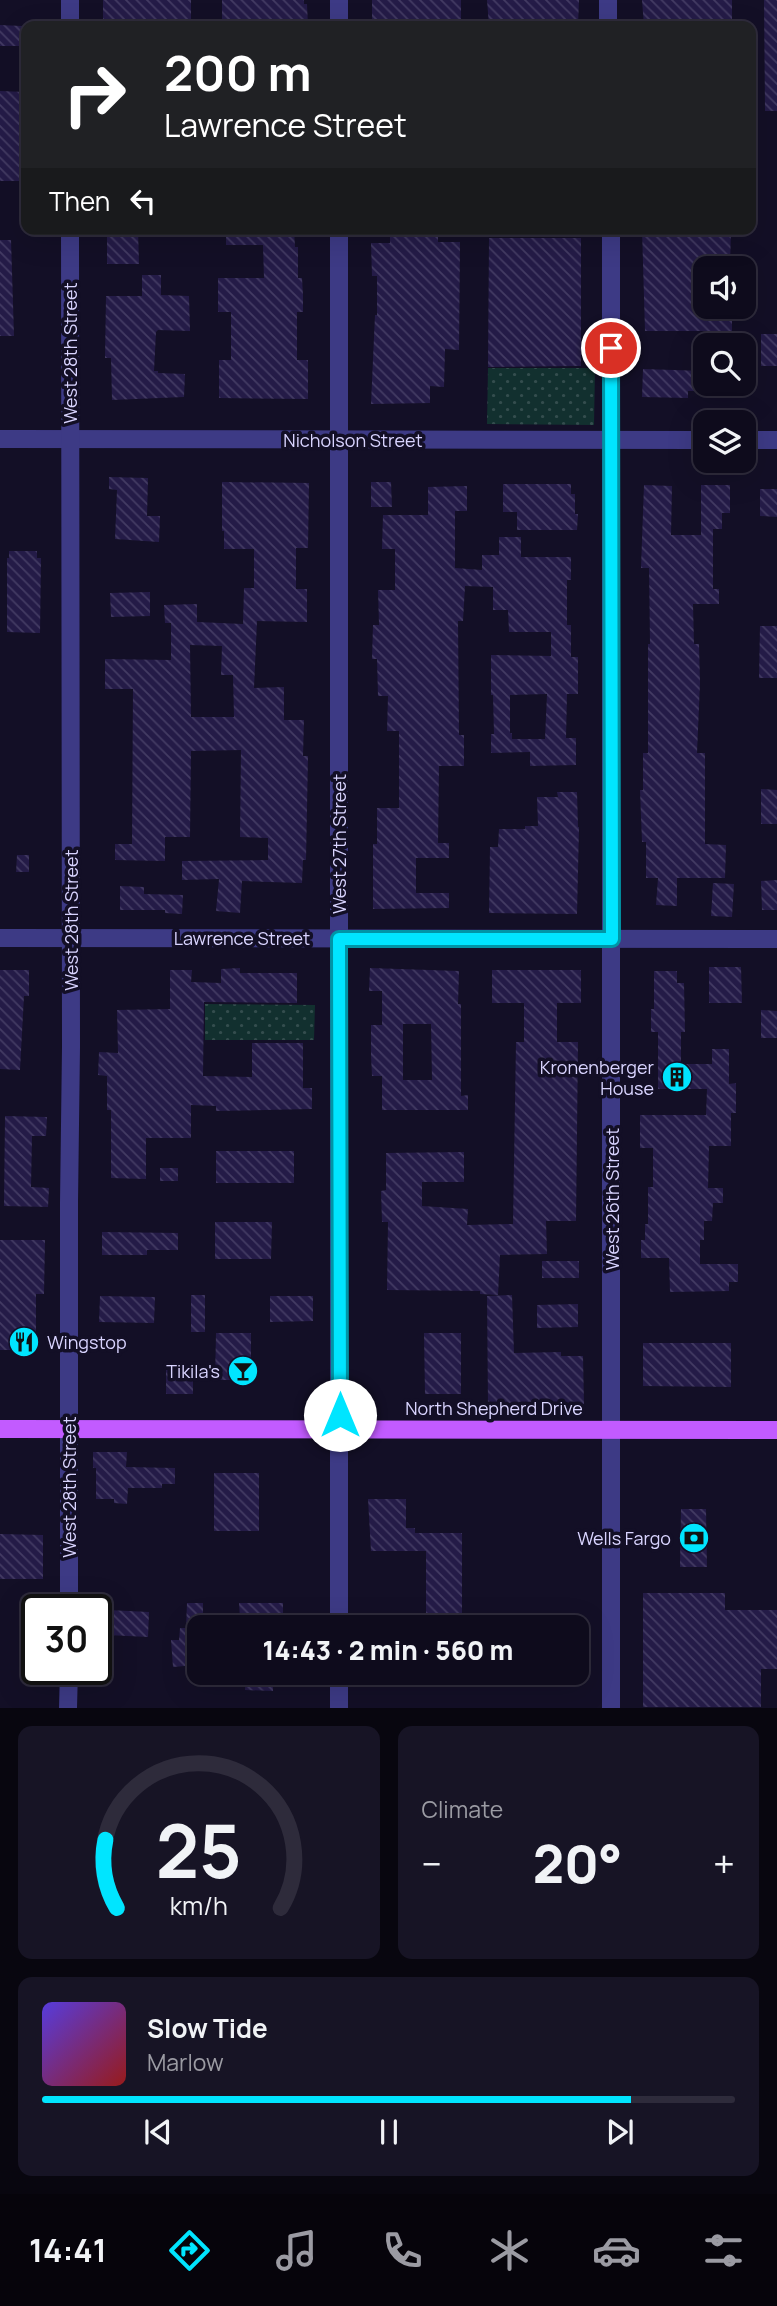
<!DOCTYPE html>
<meta charset="utf-8">
<style>
body{margin:0;font-family:Manrope,sans-serif;background:#171425;color:#f1f3f6;height:100vh;display:flex;flex-direction:column;font-size:26px;white-space:nowrap}
*{box-sizing:border-box;margin:0}
p{font-size:23px;color:#9b9ba3}
.icon{flex:none;width:38px;height:38px;fill:none;stroke:currentColor;stroke-width:2;stroke-linecap:round;stroke-linejoin:round}
.map{position:relative;height:1708px;overflow:hidden}
.panel{display:flex;flex-direction:column;gap:18px;padding:18px;background:#08060f;flex:1}
.panel>*{flex:none}
.banner{position:absolute;left:21px;top:21px;width:735px;height:214px;border-radius:14px;box-shadow:0 7px 28px #0002,0 0 0 2px #2e2b3b;background:#202124;color:#fff;overflow:hidden}
.buttons{position:absolute;left:693px;top:256px;display:grid;gap:14px}
.buttons a{display:grid;place-items:center;width:63px;height:63px;border-radius:14px;background:#0e0b1c;box-shadow:0 7px 28px #0002,0 0 0 2px #2e2b3b;font-size:35px}
.speed{position:absolute;left:21px;top:1594px;display:flex;gap:14px;font-size:35px;font-weight:700;text-align:center}
.speed>*{display:grid;place-content:center;width:91px;height:91px;border-radius:50%;background:#0e0b1c;box-shadow:0 7px 28px #0002,0 0 0 2px #2e2b3b;line-height:1}
.speed .limit{border:4px solid #111;border-radius:10px;background:#fff;color:#111}
.pin{position:absolute;display:grid;place-items:center;width:60px;height:60px;color:#fff;margin:-30px;border:4px solid #fff;border-radius:50%;box-shadow:0 2px 7px #0007}
.me{position:absolute;width:77px;margin:-38px;rotate:0deg;stroke-linejoin:round;filter:drop-shadow(0 0 5px #0008)}
.turn{display:flex;align-items:center;gap:24px;height:147px;padding:0 28px;font-size:32px}
.turn .icon{width:91px;height:91px;stroke-width:2.5}
.turn b{display:block;font-size:49px;line-height:60px}
.then{display:flex;align-items:center;height:66px;padding:0 28px;background:#0003;gap:14px;font-size:26px}
.big{font-size:52px;font-weight:800;line-height:1.1}
.panel .widget{flex:1;display:flex;flex-direction:column;justify-content:center;gap:10px;min-width:0;padding:0 24px;border-radius:14px;background:#171425}
.panel .dial{align-items:center;gap:0}
.dial svg{height:182px;overflow:visible;fill:none;stroke:#2e2b3b;stroke-width:7;stroke-linecap:round;text-anchor:middle}
.dial text{fill:#f1f3f6;stroke:none}
.song{display:flex;align-items:center;gap:21px}
.cover{width:84px;height:84px;border-radius:10px;background:linear-gradient(135deg,hsl(250 70% 55%),hsl(0 70% 35%))}
.played{height:7px;border-radius:4px;background:linear-gradient(90deg,#00e5ff 85%,#2e2b3b 85%)}
.keys{display:flex;justify-content:space-around;direction:ltr}
.heat{display:flex;justify-content:space-between;align-items:center;font-size:38px;direction:ltr}
.panel .tiles{flex:1;display:grid;gap:18px;grid-template-columns:1fr 1fr}
.widget:last-child{grid-column:span 2}
.trip{position:absolute;left:187px;top:1615px;width:402px;height:70px;border-radius:14px;background:#0e0b1c;box-shadow:0 7px 28px #0002,0 0 0 2px #2e2b3b;font-weight:800;line-height:70px;text-align:center}
.tab-bar{display:flex;height:112px;justify-content:space-around;align-items:center;background:#06040b;color:#9b9ba3}
.tab-bar .icon{width:49px;height:49px}
.tab-bar .current{color:#00e5ff}
.tab-bar b{font-size:32px;color:#f1f3f6}
.map>svg:first-child{display:block}
.green{fill:url(#green-dots)}
.building{fill:url(#building-back-hatch);fill-rule:evenodd}
.lines{fill:none;stroke-linecap:round;stroke-linejoin:round}
.minor{stroke:#3d3a85;stroke-width:18}
.major{stroke:#c25bff;stroke-width:18}
.route-casing{stroke:#0095a6;stroke-width:18}
.route{stroke:#00e5ff;stroke-width:12}
.labels{text-anchor:middle;dominant-baseline:central;stroke-width:7;stroke-linejoin:round;paint-order:stroke}
.street-label{font-size:18px;fill:#d9d4ff;stroke:#130f26}
.poi-label{font-size:18px;fill:#d9d4ff;stroke:#130f26;text-anchor:end}
</style>
<div class="map">
<svg width="777" height="1708" viewBox="0 0 777 1708">
<defs>
<pattern id="green-dots" width="8" height="8" patternUnits="userSpaceOnUse" patternTransform="scale(1.75)"><rect width="8" height="8" fill="#12302f"/><path d="M2 2h.1M6 6h.1" fill="none" stroke="#344d4e" stroke-width="1.8" stroke-linecap="round"/></pattern>
<pattern id="building-back-hatch" width="6" height="6" patternUnits="userSpaceOnUse" patternTransform="scale(1.75)"><rect width="6" height="6" fill="#241b47"/><path d="M-1 5l2 2M0 0l6 6M5-1l2 2" fill="none" stroke="#433b63"/></pattern>
</defs>
<rect width="100%" height="100%" fill="#130f26"/>
<g class="green">
<path d="M488 368H595L594 425 487 424Z"/>
<path d="M205 1004 315 1005 314 1040H205Z"/>
</g>
<g class="building">
<path d="M103 0H191V20H188L189 26H103Z"/>
<path d="M222 0H304V4H307L308 26H222Z"/>
<rect x="372" y="0" width="89" height="26"/>
<path d="M487 0H579L578 26H489Z"/>
<path d="M642 0H732V26H644Z"/>
<path d="M764 0H777V111H765Z"/>
<path d="M0 25 22 26V46H0Z"/>
<path d="M0 91 26 92V136H21V160H26V181H0Z"/>
<path d="M107 229H138L139 264H107Z"/>
<path d="M226 229H294L295 247H298V278H302L303 295V312H297V360H308V399L219 398V360H231V312H218V278H264L263 245H226Z"/>
<path d="M390 229H438V242H460L459 350 445 349 444 387 430 386V403L371 404 375 315H377V276H372L371 243H390Z"/>
<path d="M642 229H731L730 268H705V276H702V306H732V331H645Z"/>
<path d="M489 238H581V366L488 367Z"/>
<path d="M0 240H11L14 336H0Z"/>
<path d="M142 275H161V295L189 296 190 331 158 330 156 332 154 371H158V373L185 374 184 397 112 400 111 358H105L106 296H142Z"/>
<rect x="761" y="334" width="16" height="32"/>
<path d="M643 369 705 371V391H688V398L642 397Z"/>
<path d="M109 477 148 478 147 516H160L159 542 115 539 117 490 109 489Z"/>
<path d="M222 482 309 483 308 548H296V589H307V622L257 621 254 688 284 687V720H304L303 756H308L306 860H303L302 883 242 881 240 913 216 911 219 879 182 880V861L268 860V838L240 837 241 750 191 751 190 837H165V861L115 860V844H132L133 689H105V659L171 660V623H165L164 605 197 604V622L243 624 244 588H254V549H224V531H222ZM190 645 222 646 221 675H233L234 717H191Z"/>
<path d="M371 482H391L392 507H371Z"/>
<path d="M503 484H571V494H575V514H578L577 530H517V512H503Z"/>
<path d="M644 485 672 486 671 535H701V485H730V513H722V529H713V589H719V604H693L694 644H699L700 683 697 753H705V844L726 845 725 878H677V906L656 905 658 878H646V842H642L640 790H643V753H648V644H650L649 568H641Z"/>
<path d="M467 486V511H455V568L482 570V555H499V537H521V557H571V580H567V625H571V657H578V694H567L566 738H576V765L530 766V752L491 753V734H494L493 695H491V655L551 656V632H509L508 610H493V587L465 586 463 621H458L459 735H464V766H439L438 843H449V858H416V893H449V908L373 909V844H377V808H399V731H387L388 696H378L377 659H372L373 625H379L378 590H395V549H382L383 515H428V487ZM547 694 545 739H512V733H510V695Z"/>
<path d="M760 489H777V517L760 516Z"/>
<path d="M9 551H37V558H41L40 633 7 632V558H9Z"/>
<path d="M150 592V616L111 617 110 593Z"/>
<path d="M760 626H777V678H759Z"/>
<path d="M761 789 777 790V824H761Z"/>
<path d="M557 792H577L578 827H579L577 914 489 913 490 847H498L499 829H525V826H538L537 797H558Z"/>
<path d="M17 855H29V872H16Z"/>
<path d="M777 880V910H762L761 881Z"/>
<path d="M713 883 734 884 732 917 711 916Z"/>
<path d="M120 886 144 887V894L183 895 182 914 165 913V910H120Z"/>
<path d="M709 967H741L742 1003H709Z"/>
<path d="M240 968V973H297V1003L204 1002 203 1076 252 1077V1043H303V1088H312V1109L216 1111V1106L191 1105V1138H146V1179L111 1178V1110H107V1076L98 1075 99 1052 118 1053 117 1010 170 1009V970H192L191 982 221 983V969Z"/>
<path d="M370 968 459 971 458 1004H461V1096L468 1095V1110H382V1076H372L371 1056V1025H382V991H369ZM403 1024H431L432 1080H403Z"/>
<path d="M0 970H29V996H24L20 1070 0 1069Z"/>
<path d="M492 970H581V1003H557V1042H578L576 1221H546L547 1254 500 1255 498 1295 480 1294V1291L387 1290 388 1222H382L381 1191 386 1190V1153L464 1152V1182H422V1206L468 1209 467 1225 513 1224 516 1042H524V1003H492Z"/>
<path d="M654 971H677V983H684L685 1032H681V1064H712V1049H729V1084L736 1083V1113H731V1146H709L708 1188H723V1203H713L712 1221H704V1240H700V1264H738V1282H729V1291L670 1292 669 1258H641V1240H645V1224H648V1187H653V1148H640V1115H706L707 1089H658V1032H651V1009H654Z"/>
<path d="M761 1010 777 1011V1038H761Z"/>
<path d="M5 1116 47 1117 46 1136H32L31 1187 49 1188 48 1207 4 1206Z"/>
<rect x="216" y="1151" width="78" height="32"/>
<rect x="160" y="1168" width="18" height="13"/>
<path d="M215 1222H272L271 1259H215Z"/>
<path d="M102 1232 178 1233V1250H147V1255H102Z"/>
<path d="M0 1240H45L44 1294H36V1350H0Z"/>
<rect x="542" y="1261" width="37" height="17"/>
<rect x="191" y="1295" width="14" height="37"/>
<path d="M512 1295 514 1353 561 1352V1356H583L584 1404 488 1406 487 1296Z"/>
<path d="M100 1296 155 1297 154 1323 99 1322Z"/>
<path d="M270 1296H313V1321L270 1322Z"/>
<path d="M578 1304V1327L537 1328V1305Z"/>
<path d="M216 1333H251V1380H215Z"/>
<path d="M424 1333H461V1394H425Z"/>
<path d="M643 1343H731V1387L643 1386Z"/>
<rect x="166" y="1370" width="27" height="24"/>
<path d="M93 1452H127L126 1467 175 1468V1484H162V1488H128L127 1504 114 1503V1499H96V1468H93Z"/>
<rect x="214" y="1473" width="45" height="58"/>
<path d="M368 1499H406V1528H415V1533H462V1617H426V1551H371Z"/>
<path d="M681 1509H706L707 1567H680Z"/>
<path d="M0 1534 43 1535V1579H0Z"/>
<path d="M643 1593H725V1610H777V1669H761V1707H643Z"/>
<path d="M187 1603H203V1628H200V1638H195L197 1665 173 1667 171 1640H179L180 1628H186Z"/>
<path d="M239 1603H283V1628H257V1619H240Z"/>
<path d="M108 1610 149 1612 148 1637 107 1635Z"/>
<path d="M246 1677 273 1679V1691L245 1690Z"/>
</g>
<g class="lines">
<g class="minor">
<path d="M70 0V26"/>
<path d="M608 0V26"/>
<path d="M339 26V0"/>
<path d="M339 229V1628"/>
<path d="M611 229V1708"/>
<path d="M0 439 705 440"/>
<path d="M744 440H777"/>
<path d="M0 938 777 939"/>
<path d="M69 1610V1202L71 1047 70 229"/>
<path d="M68 1708 69 1670"/>
<path d="M339 1708V1673"/>
</g>
<path class="major" d="M0 1429 777 1430"/>
</g>
<g class="lines">
<g class="route-casing">
<path id="route" d="M340 1415 339 939H612L611 348"/>
</g>
<use href="#route" class="route"/>
</g>
<defs>
<g id="building-disc" transform="scale(1.575)"><circle r="9.5" fill="#00e5ff" stroke="#130f26"/><path d="M-4-6H4V6H1V3H-1V6H-4ZM-2.5-4.3h1.7v1.8h-1.7ZM.8-4.3h1.7v1.8H.8ZM-2.5-1h1.7V.8h-1.7ZM.8-1h1.7V.8H.8Z" fill="#111"/></g>
<g id="restaurant-disc" transform="scale(1.575)"><circle r="9.5" fill="#00e5ff" stroke="#130f26"/><path d="M-5-6h1v4h1v-4h1v4h1v-4h1v5L-1.5 .5V6h-2V.5L-5-1ZM5-6V6H3V1.5H1.5Q1.5-4 5-6Z" fill="#111"/></g>
<g id="bar-disc" transform="scale(1.575)"><circle r="9.5" fill="#00e5ff" stroke="#130f26"/><path d="M-6-5H6L.8 .8V4.5H3.5V6h-7V4.5H-.8V.8Z" fill="#111"/></g>
<g id="bank-disc" transform="scale(1.575)"><circle r="9.5" fill="#00e5ff" stroke="#130f26"/><path d="M-6-4H6V4H-6ZM0-2.3a2.3 2.3 0 1 0 0 4.6a2.3 2.3 0 1 0 0-4.6Z" fill="#111"/></g>
</defs>
<g fill-rule="evenodd">
<use href="#building-disc" x="677" y="1077"/>
<use href="#restaurant-disc" x="24" y="1342"/>
<use href="#bar-disc" x="243" y="1371"/>
<use href="#bank-disc" x="694" y="1538"/>
</g>
<g class="labels">
<g class="street-label">
<text transform="translate(70 353) rotate(-90)">West 28th Street</text>
<text x="353" y="440">Nicholson Street</text>
<text transform="translate(339 844) rotate(-90)">West 27th Street</text>
<text transform="translate(71 920) rotate(-90)">West 28th Street</text>
<text x="242" y="938">Lawrence Street</text>
<text transform="translate(612 1199) rotate(-90)">West 26th Street</text>
<text x="494" y="1408">North Shepherd Drive</text>
<text transform="translate(69 1487) rotate(-90)">West 28th Street</text>
</g>
<g class="poi-label">
<text x="654" y="1067">Kronenberger<tspan x="654" dy="21">House</tspan></text>
<text x="47" y="1342" text-anchor="start">Wingstop</text>
<text x="220" y="1371">Tikila's</text>
<text x="671" y="1538">Wells Fargo</text>
</g>
</g>
</svg>
<div class="buttons">
<a><svg class="icon" aria-label="sound" viewBox="0 0 24 24"><path d="M4 9h4l5-4v14l-5-4H4zM17 9q2 3 0 6"/></svg></a>
<a><svg class="icon" aria-label="search" viewBox="0 0 24 24"><circle cx="10" cy="10" r="6"/><path d="M15 15l6 6"/></svg></a>
<a><svg class="icon" aria-label="layers" viewBox="0 0 24 24"><path d="M12 4l9 5-9 5-9-5zM3 14l9 5 9-5"/></svg></a>
</div>
<div class="speed"><div class="limit">30</div></div>
<div class="pin" style="left:611px;top:348px;background:#d93025"><svg class="icon" aria-label="arrive" viewBox="0 0 24 24"><path d="M6 21V4h12l-3 4 3 4H6"/></svg></div>
<svg class="me" style="left:340px;top:1415px" viewBox="-20 -20 40 40"><circle r="19" fill="#fff"/><path d="M0-13L10 11 0 6-10 11z" fill="#00e5ff"/></svg>
<div class="trip">14:43 · 2 min · 560 m</div>
<div class="banner">
<div class="turn"><svg class="icon" aria-label="right" viewBox="0 0 24 24"><path d="M7 20v-9h11M14 6l5 5-5 5"/></svg><div><b>200 m</b>Lawrence Street</div></div>
<div class="then">Then<svg class="icon" aria-label="left" viewBox="0 0 24 24"><path d="M17 20v-9H6M10 6l-5 5 5 5"/></svg></div>
</div>
</div>
<section class="panel">
<div class="tiles">
<div class="widget dial"><svg viewBox="0 0 100 80">
<path d="M14 69A42 42 0 1 1 86 69"/>
<path d="M14 69A42 42 0 0 1 9 39" stroke="#00e5ff"/>
<text x="50" y="56" font-size="32" font-weight="700">25</text>
<text x="50" y="72" font-size="11">km/h</text>
</svg></div>
<div class="widget"><p>Climate</p>
<div class="heat"><a>−</a><b class="big">20°</b><a>+</a></div>
</div>
<div class="widget">
<div class="song"><i class="cover"></i><div><b>Slow Tide</b><p>Marlow</p></div></div>
<div class="played"></div>
<div class="keys"><svg class="icon" aria-label="previous" viewBox="0 0 24 24"><path d="M18 5L8 12l10 7zM5 5v14"/></svg><svg class="icon" aria-label="pause" viewBox="0 0 24 24"><path d="M8 5v14M16 5v14"/></svg><svg class="icon" aria-label="next" viewBox="0 0 24 24"><path d="M6 5l10 7-10 7zM19 5v14"/></svg></div>
</div>
</div>
</section>
<nav class="tab-bar">
<b>14:41</b>
<svg class="icon current" aria-label="directions" viewBox="0 0 24 24"><path d="M12 3l9 9-9 9-9-9zM9 14v-3h6M13 9l2 2-2 2"/></svg>
<svg class="icon" aria-label="music" viewBox="0 0 24 24"><path d="M9 18V5l10-2v13"/><circle cx="6" cy="18" r="3"/><circle cx="16" cy="16" r="3"/></svg>
<svg class="icon" aria-label="phone" viewBox="0 0 24 24"><path d="M5 4h4l2 5-3 2q2 4 5 5l2-3 5 2v4C11 20 4 13 5 4z"/></svg>
<svg class="icon" aria-label="climate" viewBox="0 0 24 24"><path d="M12 3v18M4 7l16 10M4 17L20 7"/></svg>
<svg class="icon" aria-label="car" viewBox="0 0 24 24"><path d="M5 17H2v-5l4-1 3-4h7l3 4 3 1v5h-3M9 17h6M6 11h13"/><circle cx="7" cy="17" r="2"/><circle cx="17" cy="17" r="2"/></svg>
<svg class="icon" aria-label="filters" viewBox="0 0 24 24"><path d="M4 7h16M4 17h16"/><circle cx="9" cy="7" r="2"/><circle cx="15" cy="17" r="2"/></svg>
</nav>
